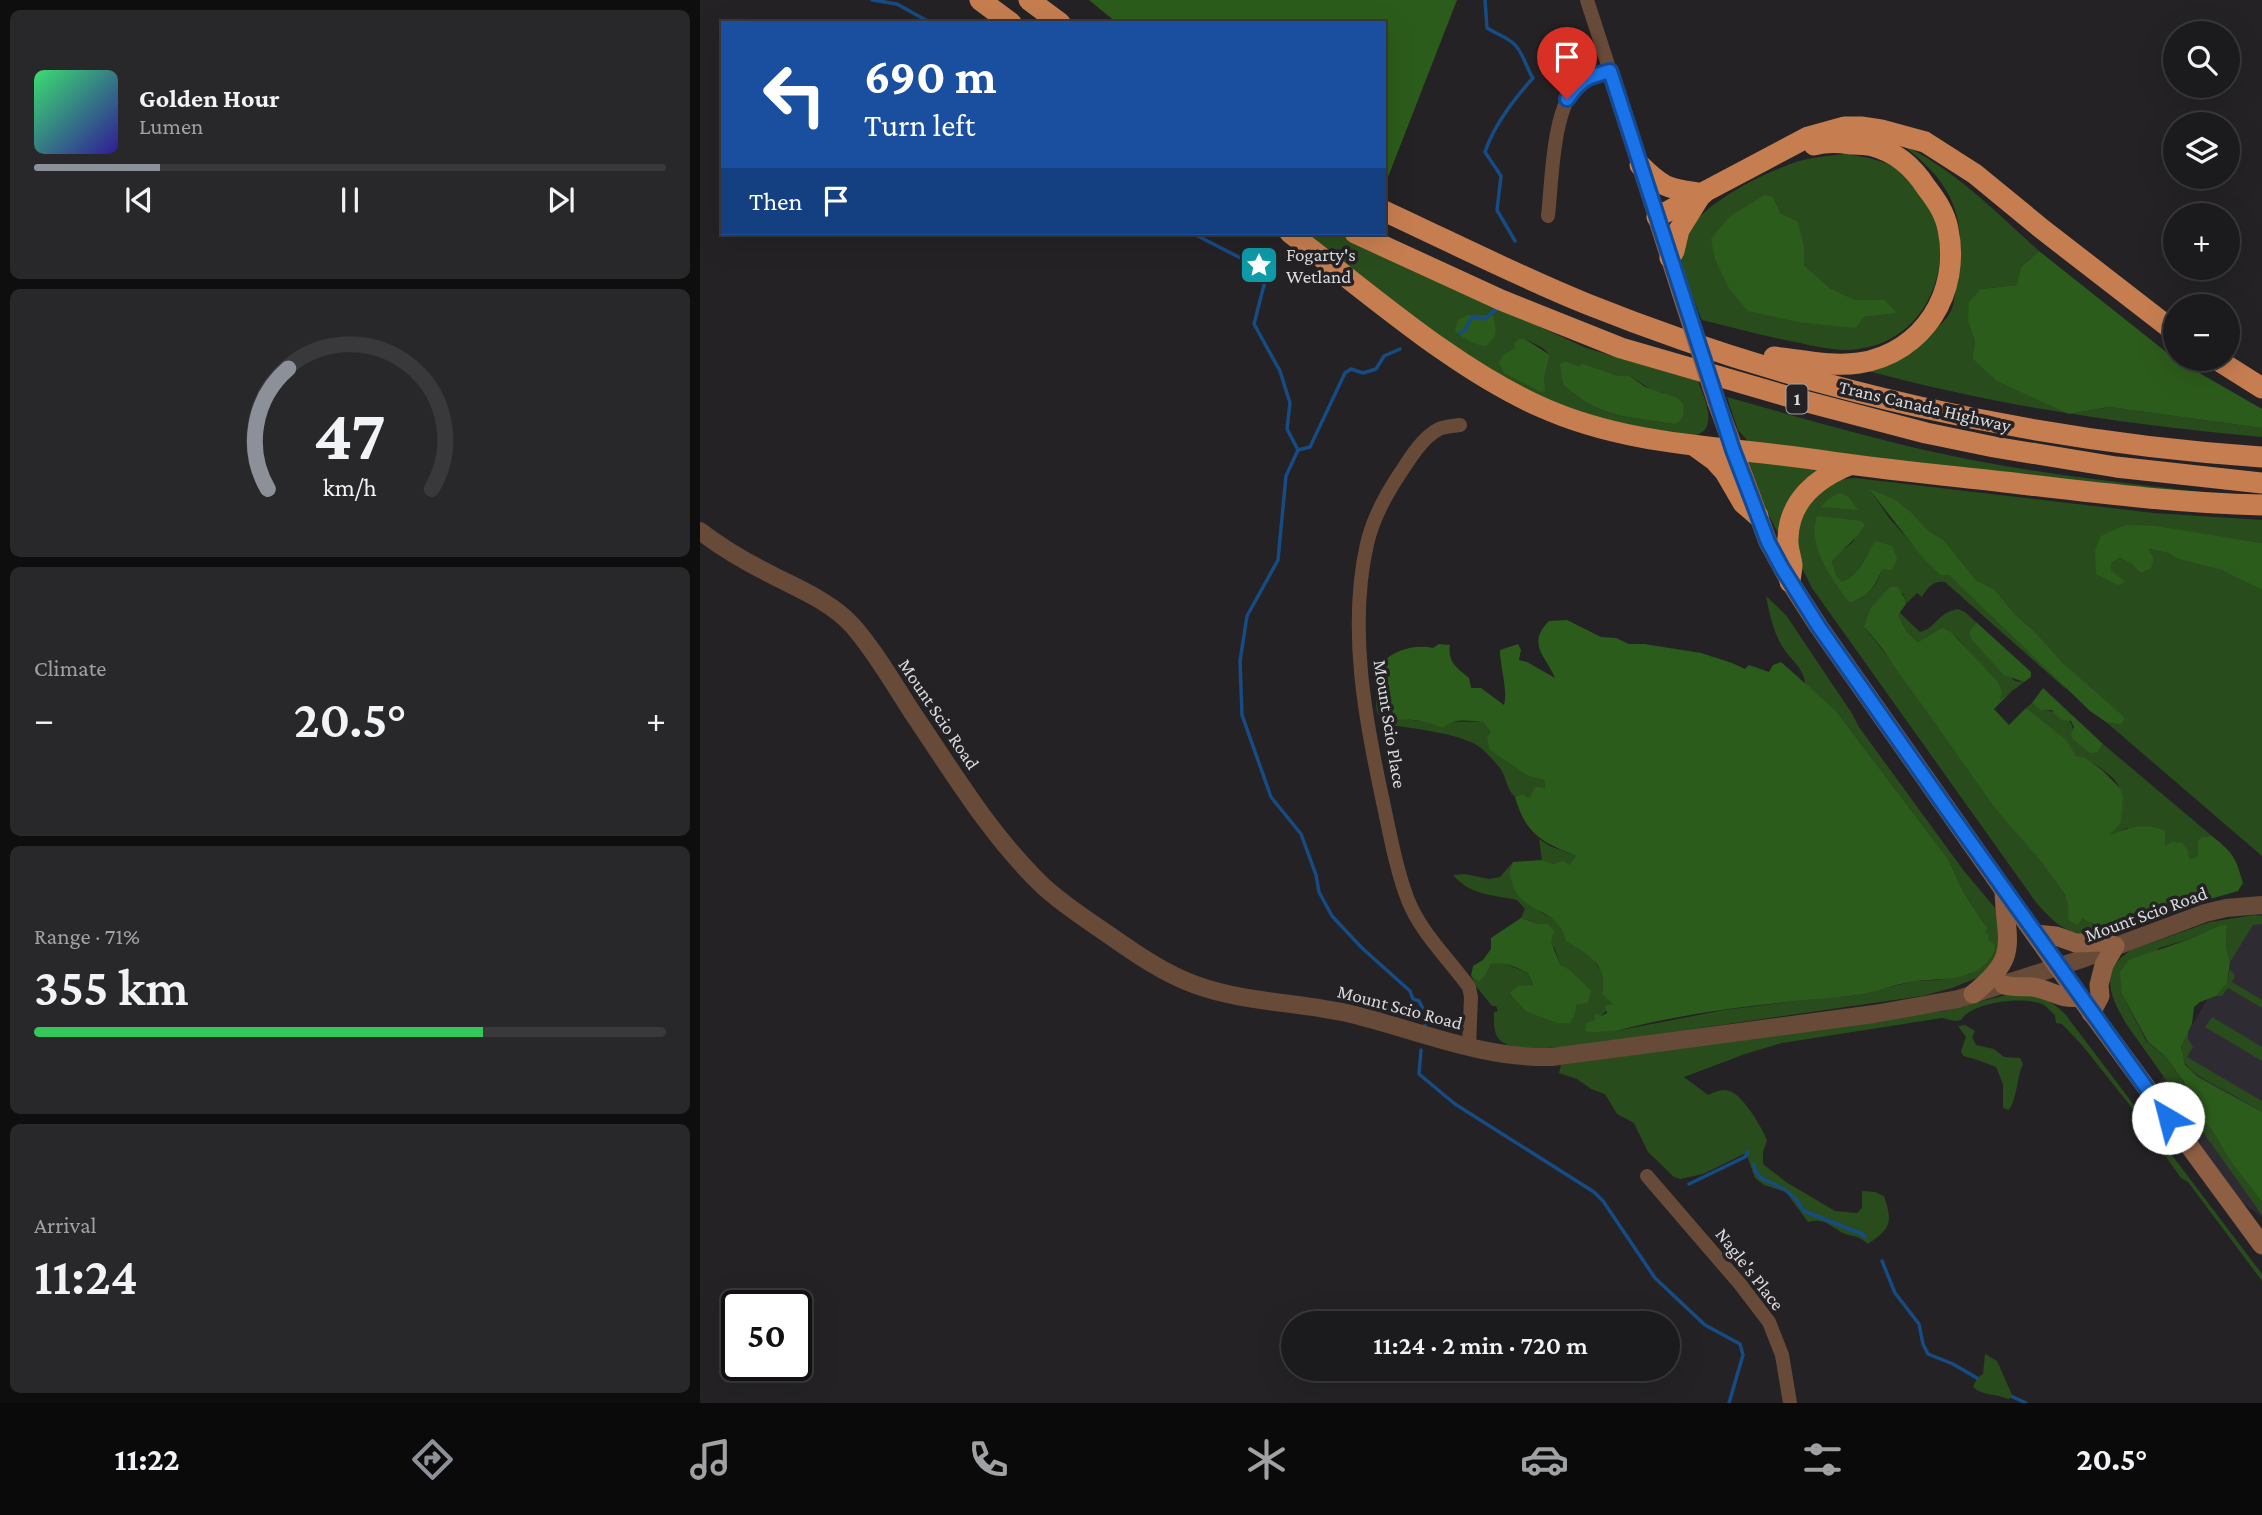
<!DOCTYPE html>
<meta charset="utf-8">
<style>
body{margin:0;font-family:"Crimson Pro",serif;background:#282729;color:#f1f3f6;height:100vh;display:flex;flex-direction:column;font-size:26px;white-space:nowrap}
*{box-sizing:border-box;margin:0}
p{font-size:23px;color:#a0a1a3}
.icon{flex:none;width:38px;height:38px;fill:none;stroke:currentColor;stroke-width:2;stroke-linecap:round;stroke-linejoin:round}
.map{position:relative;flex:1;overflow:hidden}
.drawer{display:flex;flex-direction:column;gap:10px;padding:10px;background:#0f0e0f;width:700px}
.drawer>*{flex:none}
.top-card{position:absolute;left:21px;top:21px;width:665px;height:214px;border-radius:0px;box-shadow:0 7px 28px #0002,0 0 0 2px #39383b;background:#1a4fa0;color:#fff;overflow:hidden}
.controls{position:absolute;left:1463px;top:21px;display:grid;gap:14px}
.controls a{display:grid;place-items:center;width:77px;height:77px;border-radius:50%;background:#1b1a1c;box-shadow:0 7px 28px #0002,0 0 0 2px #39383b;font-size:35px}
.speed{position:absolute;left:21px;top:1290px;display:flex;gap:14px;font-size:35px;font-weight:700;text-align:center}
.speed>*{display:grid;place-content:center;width:91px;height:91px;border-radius:50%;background:#1b1a1c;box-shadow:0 7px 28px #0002,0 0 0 2px #39383b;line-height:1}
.speed .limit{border:4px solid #111;border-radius:10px;background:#fff;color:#111}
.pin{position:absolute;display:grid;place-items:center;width:60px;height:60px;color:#fff;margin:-72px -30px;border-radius:50% 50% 50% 0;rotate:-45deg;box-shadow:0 0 7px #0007}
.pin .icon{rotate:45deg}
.me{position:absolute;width:77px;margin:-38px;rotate:323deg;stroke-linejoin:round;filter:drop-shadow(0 0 5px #0008)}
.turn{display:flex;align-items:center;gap:24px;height:147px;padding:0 28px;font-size:32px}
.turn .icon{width:91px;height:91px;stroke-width:2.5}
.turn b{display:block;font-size:49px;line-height:60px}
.then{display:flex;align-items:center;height:66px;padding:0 28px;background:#0003;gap:14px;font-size:26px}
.big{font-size:52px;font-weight:600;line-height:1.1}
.drawer .card{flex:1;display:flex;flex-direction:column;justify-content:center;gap:10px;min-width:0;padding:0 24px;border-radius:10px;background:#282729}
.drawer .dial{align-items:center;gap:0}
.dial svg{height:182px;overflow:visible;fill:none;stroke:#39383b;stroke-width:7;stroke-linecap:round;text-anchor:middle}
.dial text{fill:#f1f3f6;stroke:none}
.song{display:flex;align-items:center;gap:21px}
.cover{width:84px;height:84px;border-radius:10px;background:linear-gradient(135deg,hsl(140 70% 55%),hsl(250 70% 35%))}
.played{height:7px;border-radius:4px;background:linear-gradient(90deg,#8c9099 20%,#39383b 20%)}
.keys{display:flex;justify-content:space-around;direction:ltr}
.heat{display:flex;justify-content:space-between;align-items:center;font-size:38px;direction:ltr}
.charge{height:10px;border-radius:5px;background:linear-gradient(90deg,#34c759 71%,#39383b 0)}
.trip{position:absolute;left:581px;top:1311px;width:399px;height:70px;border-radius:35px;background:#1b1a1c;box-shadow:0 7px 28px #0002,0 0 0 2px #39383b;font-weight:600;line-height:70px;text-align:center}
.tab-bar{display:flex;height:112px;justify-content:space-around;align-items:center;background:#0b0a0b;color:#a0a1a3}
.tab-bar .icon{width:49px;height:49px}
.tab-bar .active{color:#8c9099}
.tab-bar b{font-size:32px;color:#f1f3f6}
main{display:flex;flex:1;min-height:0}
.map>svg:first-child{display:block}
.built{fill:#2f2b32}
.green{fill:#294c1d;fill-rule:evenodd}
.forest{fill:#2c5c1b}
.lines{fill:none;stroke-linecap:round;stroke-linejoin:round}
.stream{stroke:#174b84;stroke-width:3.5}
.minor{stroke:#684a38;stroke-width:14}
.tertiary{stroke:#684a38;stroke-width:18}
.secondary{stroke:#8e5f42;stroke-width:19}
.motorway{stroke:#c67e50;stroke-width:21}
.secondary-bridge{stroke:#8e5f42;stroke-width:19}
.route-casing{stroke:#114b97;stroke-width:18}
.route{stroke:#1a73e8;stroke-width:12}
.labels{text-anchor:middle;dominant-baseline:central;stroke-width:7;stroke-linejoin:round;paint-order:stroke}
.shield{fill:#242225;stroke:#a4a4a5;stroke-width:2}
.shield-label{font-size:18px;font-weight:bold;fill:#dbdbdc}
.poi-label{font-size:19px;fill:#dbdbdc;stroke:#242225;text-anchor:start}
.street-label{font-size:19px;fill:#dbdbdc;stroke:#242225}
</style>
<main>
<section class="drawer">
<div class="card">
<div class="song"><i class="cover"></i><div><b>Golden Hour</b><p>Lumen</p></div></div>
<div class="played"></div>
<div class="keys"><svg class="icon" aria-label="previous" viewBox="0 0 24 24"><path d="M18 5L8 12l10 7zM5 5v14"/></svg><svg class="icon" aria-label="pause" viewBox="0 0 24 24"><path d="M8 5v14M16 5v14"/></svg><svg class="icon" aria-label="next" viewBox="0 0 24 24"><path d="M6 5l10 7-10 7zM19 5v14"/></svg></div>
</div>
<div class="card dial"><svg viewBox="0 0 100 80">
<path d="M14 69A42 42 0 1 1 86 69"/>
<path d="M14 69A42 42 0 0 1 23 16" stroke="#8c9099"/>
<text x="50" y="56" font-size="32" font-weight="700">47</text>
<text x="50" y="72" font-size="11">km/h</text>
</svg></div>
<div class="card"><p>Climate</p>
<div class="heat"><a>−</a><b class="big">20.5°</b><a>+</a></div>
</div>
<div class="card"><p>Range · 71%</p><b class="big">355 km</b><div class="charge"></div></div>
<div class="card"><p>Arrival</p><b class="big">11:24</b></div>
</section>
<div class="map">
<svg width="1562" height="1403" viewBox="0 0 1562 1403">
<rect width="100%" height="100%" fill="#242225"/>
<path class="built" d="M1561 905H1562V1217L1518 1184 1452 1096Z"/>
<g class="green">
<path d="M1201 144C1253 168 1296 212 1339 251L1321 267 1318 285 1281 289 1268 321 1275 342 1272 358 1369 414 1409 407 1562 428V437C1426 425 1292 405 1161 369 1184 357 1240 335 1251 311 1255 303 1255 288 1257 279 1268 216 1252 182 1201 144Z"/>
<path d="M1144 154C1164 157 1184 159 1200 171 1269 221 1245 338 1158 349 1140 352 1118 347 1100 343 1067 337 1034 328 1002 320 996 305 980 267 981 253 982 245 989 228 994 223 1016 197 1064 173 1096 162 1112 157 1128 156 1144 154ZM1073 197 1081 214 1104 247V265L1130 288 1155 300H1185L1196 313 1164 317 1030 216Z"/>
<path d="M600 233H636L886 348 998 381C1006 402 1022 436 985 437L863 410 760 352ZM825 339 843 348 850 355 844 378 815 347ZM865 361 879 366 882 363 918 376H930L953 391 964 393 973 424 921 416 902 410 885 402 863 385 861 364Z"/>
<path d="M1027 397C1098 417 1170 438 1243 454 1336 474 1432 484 1527 495L1470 496 1048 441 1038 430Z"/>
<path d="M1049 461 1122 470 1083 544 1063 503Z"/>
<path d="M1155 478 1454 513 1562 520V543L1524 537 1401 536 1411 570V563L1420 558 1432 564 1454 560 1449 549 1468 553 1478 559 1521 570 1562 590V856L1406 722 1420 725 1396 693 1362 662 1337 634 1315 614 1295 590 1276 580 1244 540 1230 532 1213 514 1170 490 1190 519 1240 575H1249L1362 681 1366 689 1245 582C1233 580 1227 588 1222 597L1217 593 1206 604 1203 593 1164 627C1176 640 1185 654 1196 667L1284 793 1352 874 1366 898 1370 908 1394 925 1418 928C1377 941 1361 932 1335 901L1112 588 1102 568 1095 530C1112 501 1118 480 1155 478ZM1147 521H1161L1153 542 1140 552 1132 562 1136 575 1142 583C1158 576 1167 555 1175 542 1177 550 1182 562 1181 570 1179 586 1164 599 1150 603L1116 541Z"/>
<path d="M1066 596 1086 615 1151 712 1159 727 1264 871 1296 909 1303 948 1286 974 1252 988 1222 996 888 1044C870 1046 811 1055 799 1039 793 1032 794 1021 794 1012L798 1011 796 1006H792L776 986 771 976 779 982 785 976 791 964 801 962 828 973 833 986H818L809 993 825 1011 841 1016 875 1014 877 1004 891 990 870 970 860 964 855 949 838 924 821 918 825 909 817 900C793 895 770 895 753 875L765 874 789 879 800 877 813 862 809 872 830 903 842 913 856 921 891 956 901 971 913 1004 901 1016 907 1030 916 1031 1024 1010 1120 998 1152 996 1215 981 1238 980 1270 974 1289 960 1288 940 1284 923 1264 893 1248 859 1136 711 1105 685C1105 668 1090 660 1082 646 1073 631 1069 612 1066 596Z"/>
<path d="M1258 609 1265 612 1276 622 1269 632 1271 639 1315 681 1324 682 1299 701C1284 677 1269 642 1243 627L1218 642 1207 632 1198 615 1199 612 1220 632C1236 628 1238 612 1258 609Z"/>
<path d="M1332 703 1341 711C1362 710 1375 718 1374 740L1390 754 1398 752 1403 744 1512 836 1503 837 1498 856 1489 859 1427 828 1409 836 1421 823C1421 813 1423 799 1420 789 1417 776 1388 759 1376 756L1326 708Z"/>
<path d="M701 718C729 724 756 721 783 722 803 748 810 771 844 780L845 788 830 798 822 794 815 797C806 789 807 778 800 768 795 762 787 753 781 748 764 734 712 728 689 725L684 721Z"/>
<path d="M839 839 850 846 876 856 871 865 854 864 842 860Z"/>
<path d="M1554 915 1562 916V924L1553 925 1530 962 1526 947 1527 926H1518L1490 939 1459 948 1422 994 1447 1042 1466 1057 1484 1083 1490 1104 1514 1133 1529 1159 1562 1202V1215L1427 1025C1411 998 1397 972 1431 950L1510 922Z"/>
<path d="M1530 969 1535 976 1532 982 1562 1000V1008L1528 988 1522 996H1516L1527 983Z"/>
<path d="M1306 995C1333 995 1345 994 1365 1014L1562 1274V1281L1488 1182 1481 1178 1428 1103 1382 1045 1362 1024 1356 1023 1355 1015C1351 1012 1347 1006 1342 1004 1323 996 1272 1002 1261 1020L1255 1021 1242 1018 1082 1043 1045 1054 984 1077 1008 1095C1015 1092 1022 1088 1030 1091 1044 1097 1061 1126 1067 1140L1063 1152V1164L1086 1182 1135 1211 1157 1213 1162 1208V1191L1175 1192 1184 1196C1193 1223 1191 1228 1168 1244 1155 1233 1153 1238 1141 1232 1129 1225 1124 1218 1108 1222L1086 1192 1064 1185 1055 1178 1046 1153 1003 1174 980 1179 974 1177 948 1152 934 1123 917 1114 905 1094 891 1089 877 1079 859 1073 861 1065 1243 1011Z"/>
<path d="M1512 1017 1562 1047V1061L1505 1027Z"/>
<path d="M1265 1025 1275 1031 1272 1037 1276 1045 1294 1049 1304 1057 1320 1058 1323 1064C1316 1079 1318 1096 1309 1110L1303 1108V1084L1296 1067 1275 1059 1263 1056 1261 1051 1266 1037 1258 1026Z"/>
<path d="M1488 1031V1039L1493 1047 1487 1057 1562 1101V1112C1549 1104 1537 1097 1524 1090 1500 1076 1468 1065 1488 1031Z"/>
<path d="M1285 1354 1297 1361 1313 1397 1308 1399C1295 1393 1285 1397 1273 1387L1277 1378 1283 1374Z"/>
</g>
<g class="forest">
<path d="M389 0H757L688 177 684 175V23H417Z"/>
<path d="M1065 195 1073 197 1081 214 1098 222 1104 247V265L1130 288 1155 300H1185L1197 313 1164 317 1155 328 1098 322 1048 311 1030 290 1015 259 1011 239 1030 216Z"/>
<path d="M1339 251 1475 359 1562 409V428L1409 407 1369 414 1297 381 1272 358 1275 342 1268 321 1269 302 1281 289 1317 285 1321 267Z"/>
<path d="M768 315 794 316C794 333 801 331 786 346 774 345 763 339 755 330L758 320Z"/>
<path d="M819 339H825L850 355 844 378 845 391 841 392 804 373 799 363 803 355 815 348 814 344Z"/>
<path d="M865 361 879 366 882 363 918 376H930L945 387 977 398 983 404C984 413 984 422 973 424L921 416 902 410 885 402 863 385 860 364Z"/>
<path d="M1169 489 1194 499 1213 514 1230 532 1244 540 1276 580 1295 590 1315 614 1337 634 1362 662 1425 718 1420 725 1406 722 1390 711 1249 575H1240L1223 558Z"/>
<path d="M1139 493 1148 496 1158 510 1121 507 1127 500Z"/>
<path d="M1117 516 1161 521 1165 525C1156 540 1142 549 1132 562L1136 575 1142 582C1158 577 1167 555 1175 541L1192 546 1197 558 1192 570 1182 569C1175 587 1169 596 1150 603 1133 581 1106 545 1117 516Z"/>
<path d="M1426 525 1455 526 1562 543V590L1521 570 1478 559 1468 553 1449 549 1454 559 1451 568 1441 573 1432 564 1420 558 1411 563V570L1425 582 1418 585 1396 574 1395 551 1401 536Z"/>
<path d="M1190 587H1198L1204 597 1206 604 1198 615 1207 632 1218 642 1243 627 1252 633 1298 682 1302 693 1300 700 1311 692 1294 709 1309 725 1326 708 1366 740 1376 756 1385 758 1402 770 1420 788 1423 797 1421 823 1410 835C1430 827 1445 822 1465 831V846L1473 842 1482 843 1488 851 1489 859 1498 856V841L1502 837 1512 836C1534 854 1535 856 1543 883L1538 891 1433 921C1415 929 1399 929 1382 918L1378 925 1368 920C1369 910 1369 903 1364 894 1342 857 1309 828 1284 793 1259 758 1235 722 1209 687 1194 667 1182 645 1164 627L1170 609Z"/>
<path d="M867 620 901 637 916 638 929 644H944L1001 653 1032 663 1045 669 1049 665 1069 672 1073 665 1081 662 1136 711 1248 859 1264 893 1287 928 1286 932 1289 936 1288 940 1295 944C1296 957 1281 970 1269 974 1253 980 1234 979 1216 981 1194 984 1172 994 1149 996 1074 1003 990 1011 916 1031 905 1030 897 1034 885 1031L886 1023 895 1020V1014L901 1016 907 1013 905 1006 913 1004 902 994C909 964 887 954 866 941 861 913 832 913 817 894 813 888 811 878 809 872L813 862 842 860 854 864 862 861 870 865 876 856C842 842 826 835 815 797L822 794 830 798 835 787 845 788 844 780 829 776 790 750 787 737 791 733 783 722C769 721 754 717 743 728 725 719 703 718 684 721L677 712 676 702 680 685 676 673C684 652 713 643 733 648L739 644 750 645C747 662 757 668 769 678L771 688H781L804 705C808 689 800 668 800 650L818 644 821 650 819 660 827 662 855 678C846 656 826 644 849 621Z"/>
<path d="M1276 622 1331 672V677L1324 682 1304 675 1271 639 1269 632Z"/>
<path d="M1343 688 1403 744 1398 752 1390 754 1374 740 1371 735 1374 727 1371 721 1361 720 1352 710 1341 711 1332 703Z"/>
<path d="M821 918 838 924H848L854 931 851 942 860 964 870 970 891 990 888 1003 877 1004 875 1014 870 1023H857L825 1011 809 993 818 986 833 985 828 973C815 967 805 961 791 964L785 976 779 982 771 976 773 966 783 960 791 949V938Z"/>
<path d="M1527 925 1526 947 1530 962 1527 983 1516 996 1500 1002 1494 1007 1492 1024 1481 1047 1485 1065 1498 1077 1562 1112V1202L1529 1159 1514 1133 1490 1104 1484 1082 1466 1057 1448 1042 1422 994 1420 972 1429 960 1490 939 1518 926Z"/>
</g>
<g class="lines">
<g class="stream">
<path d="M172 0 197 4 231 23"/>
<path d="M785 0 787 28C795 33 806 37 813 43 823 51 826 68 833 78 814 99 794 125 785 152L801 176 797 210 815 241"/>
<path d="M492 233 556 266 565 281 554 324 580 371 590 403 587 429 598 450"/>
<path d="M760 333 765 330 772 317 784 319 798 308"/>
<path d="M598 450 586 476 578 560 547 616 540 661 542 715 571 797 601 834 616 875 619 892 632 916 662 948 710 991 713 999 719 1001 725 1013V1026"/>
<path d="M598 450 610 447 645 373 651 369 663 373 676 369 684 356 700 349"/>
<path d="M721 1050 719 1074 755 1104 894 1192 903 1201 955 1278 1005 1325 1040 1344 1043 1355 1029 1403"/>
<path d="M1054 1164 1055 1171 1061 1178 1084 1189 1096 1199 1104 1211 1162 1234 1165 1237"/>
<path d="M989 1184 1045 1157 1048 1152"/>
<path d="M1182 1261 1195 1293 1219 1324 1223 1344 1228 1354 1253 1364 1277 1378"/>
<path d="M1313 1397 1326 1403"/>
</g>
<g class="minor">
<path d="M848 216C852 182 852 105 880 82 888 75 900 74 910 71L887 0"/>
<path d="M760 425C754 426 745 426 739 429 723 437 710 458 701 472 686 494 673 518 667 544 648 628 665 719 683 802 690 834 696 869 708 900 721 933 748 958 769 987L771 997 769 1047"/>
<path d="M947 1176 1040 1284 1069 1322 1082 1355 1090 1403"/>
</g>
<g class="tertiary">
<path d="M910 71 957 217"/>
<path d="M0 531C22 548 46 562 72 575 99 589 131 602 152 625 175 651 193 683 212 712 252 771 290 835 342 885 362 904 386 919 409 935 436 954 465 974 496 985 546 1003 600 1002 651 1014 717 1030 783 1059 852 1057L1174 1014 1258 999 1379 960 1505 913 1526 908 1562 905"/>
</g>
<g class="secondary">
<path d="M957 217 981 292"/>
<path d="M1017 403 1068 542 1090 582 1119 627 1358 967 1562 1245"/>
<path d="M1335 934 1356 936 1376 943 1400 942 1415 946 1404 965 1399 985 1400 996 1391 1013"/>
<path d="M1304 985C1314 988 1323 986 1333 987 1352 990 1360 1000 1380 997"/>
<path d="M1273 994C1320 956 1306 945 1304 891"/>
</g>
<g class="motorway">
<path d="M280 0 311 23"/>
<path d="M329 0 360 23"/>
<path d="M940 165C965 190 969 188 1003 194"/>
<path d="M684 211C751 242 818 276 887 304 1101 390 1332 441 1562 457"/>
<path d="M957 217 1108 137 1144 127H1161L1181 130 1225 142 1275 174 1342 229 1475 332"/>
<path d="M590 233C668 292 753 368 841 407 932 448 1030 446 1126 461 1185 470 1245 475 1304 482 1390 492 1475 503 1562 505"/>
<path d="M655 233 801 300 921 348 1100 400 1226 433 1294 447 1416 467 1562 483"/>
<path d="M970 258 974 251 979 230 999 198"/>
<path d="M1074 357C1102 360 1131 367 1159 363 1224 353 1261 292 1248 229 1245 213 1236 200 1226 187 1213 167 1196 152 1173 146 1166 144 1158 144 1151 144 1138 142 1127 141 1114 145"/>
<path d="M1516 359 1562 388"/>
<path d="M996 447 1014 460 1025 472 1043 503 1058 516"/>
<path d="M1090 582C1090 577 1092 571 1092 565 1091 556 1087 548 1088 538 1089 501 1117 478 1149 465"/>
</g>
<path class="secondary-bridge" d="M981 292 1017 403"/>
</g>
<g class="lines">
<g class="route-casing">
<path id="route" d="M867 99C881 79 887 77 910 71L1033 450 1068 542 1082 568 1119 627 1249 812 1468 1118"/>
</g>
<use href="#route" class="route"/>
</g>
<defs>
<g id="sight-square" transform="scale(2.0125)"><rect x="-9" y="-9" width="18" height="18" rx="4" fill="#0f9aa8" stroke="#242225"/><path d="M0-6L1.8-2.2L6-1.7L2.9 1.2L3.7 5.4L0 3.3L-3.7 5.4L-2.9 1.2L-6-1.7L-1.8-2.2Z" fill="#fff"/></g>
</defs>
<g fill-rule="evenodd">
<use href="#sight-square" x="559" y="265"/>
</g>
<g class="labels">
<rect class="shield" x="1086.5" y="384.5" width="21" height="29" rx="5"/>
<g class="shield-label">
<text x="1097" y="399">1</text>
</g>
<g class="poi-label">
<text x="586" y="254">Fogarty's<tspan x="586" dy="22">Wetland</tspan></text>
</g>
<g class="street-label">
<text transform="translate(1225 406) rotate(13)">Trans Canada Highway</text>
<text transform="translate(239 714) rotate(56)">Mount Scio Road</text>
<text transform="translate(690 724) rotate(81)">Mount Scio Place</text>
<text transform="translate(1446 914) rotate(-20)">Mount Scio Road</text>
<text transform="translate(700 1007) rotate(15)">Mount Scio Road</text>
<text transform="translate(1050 1269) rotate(52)">Nagle's Place</text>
</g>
</g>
</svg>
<div class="controls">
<a><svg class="icon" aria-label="search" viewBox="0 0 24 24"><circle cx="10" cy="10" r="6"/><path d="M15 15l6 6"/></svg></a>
<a><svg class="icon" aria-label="layers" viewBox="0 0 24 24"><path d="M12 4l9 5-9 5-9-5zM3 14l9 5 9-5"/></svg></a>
<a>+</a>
<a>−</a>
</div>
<div class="speed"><div class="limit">50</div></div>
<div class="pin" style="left:867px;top:99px;background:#d93025"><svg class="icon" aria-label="arrive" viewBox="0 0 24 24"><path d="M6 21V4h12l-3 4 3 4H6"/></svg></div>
<svg class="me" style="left:1468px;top:1118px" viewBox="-20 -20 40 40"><circle r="19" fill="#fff"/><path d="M0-13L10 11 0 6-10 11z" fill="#1a73e8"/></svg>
<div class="trip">11:24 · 2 min · 720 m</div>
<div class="top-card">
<div class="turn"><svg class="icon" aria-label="left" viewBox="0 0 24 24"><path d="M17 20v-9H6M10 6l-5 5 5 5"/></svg><div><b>690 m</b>Turn left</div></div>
<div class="then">Then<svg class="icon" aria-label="arrive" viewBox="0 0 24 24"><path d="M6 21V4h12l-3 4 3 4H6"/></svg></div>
</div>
</div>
</main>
<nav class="tab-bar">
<b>11:22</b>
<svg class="icon active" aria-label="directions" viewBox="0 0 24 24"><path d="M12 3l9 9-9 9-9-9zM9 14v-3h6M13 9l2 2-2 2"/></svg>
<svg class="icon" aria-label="music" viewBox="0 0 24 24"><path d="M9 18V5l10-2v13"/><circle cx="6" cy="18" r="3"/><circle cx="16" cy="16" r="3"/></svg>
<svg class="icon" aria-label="phone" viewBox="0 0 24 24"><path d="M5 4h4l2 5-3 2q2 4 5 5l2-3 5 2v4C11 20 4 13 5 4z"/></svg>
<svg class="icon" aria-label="climate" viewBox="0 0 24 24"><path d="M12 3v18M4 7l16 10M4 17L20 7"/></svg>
<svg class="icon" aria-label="car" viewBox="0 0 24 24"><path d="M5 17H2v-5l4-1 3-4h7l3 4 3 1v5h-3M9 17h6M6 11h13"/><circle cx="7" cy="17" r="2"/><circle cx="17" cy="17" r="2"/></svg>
<svg class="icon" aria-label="filters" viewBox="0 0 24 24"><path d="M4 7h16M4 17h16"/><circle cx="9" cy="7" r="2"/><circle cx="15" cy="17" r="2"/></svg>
<b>20.5°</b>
</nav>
